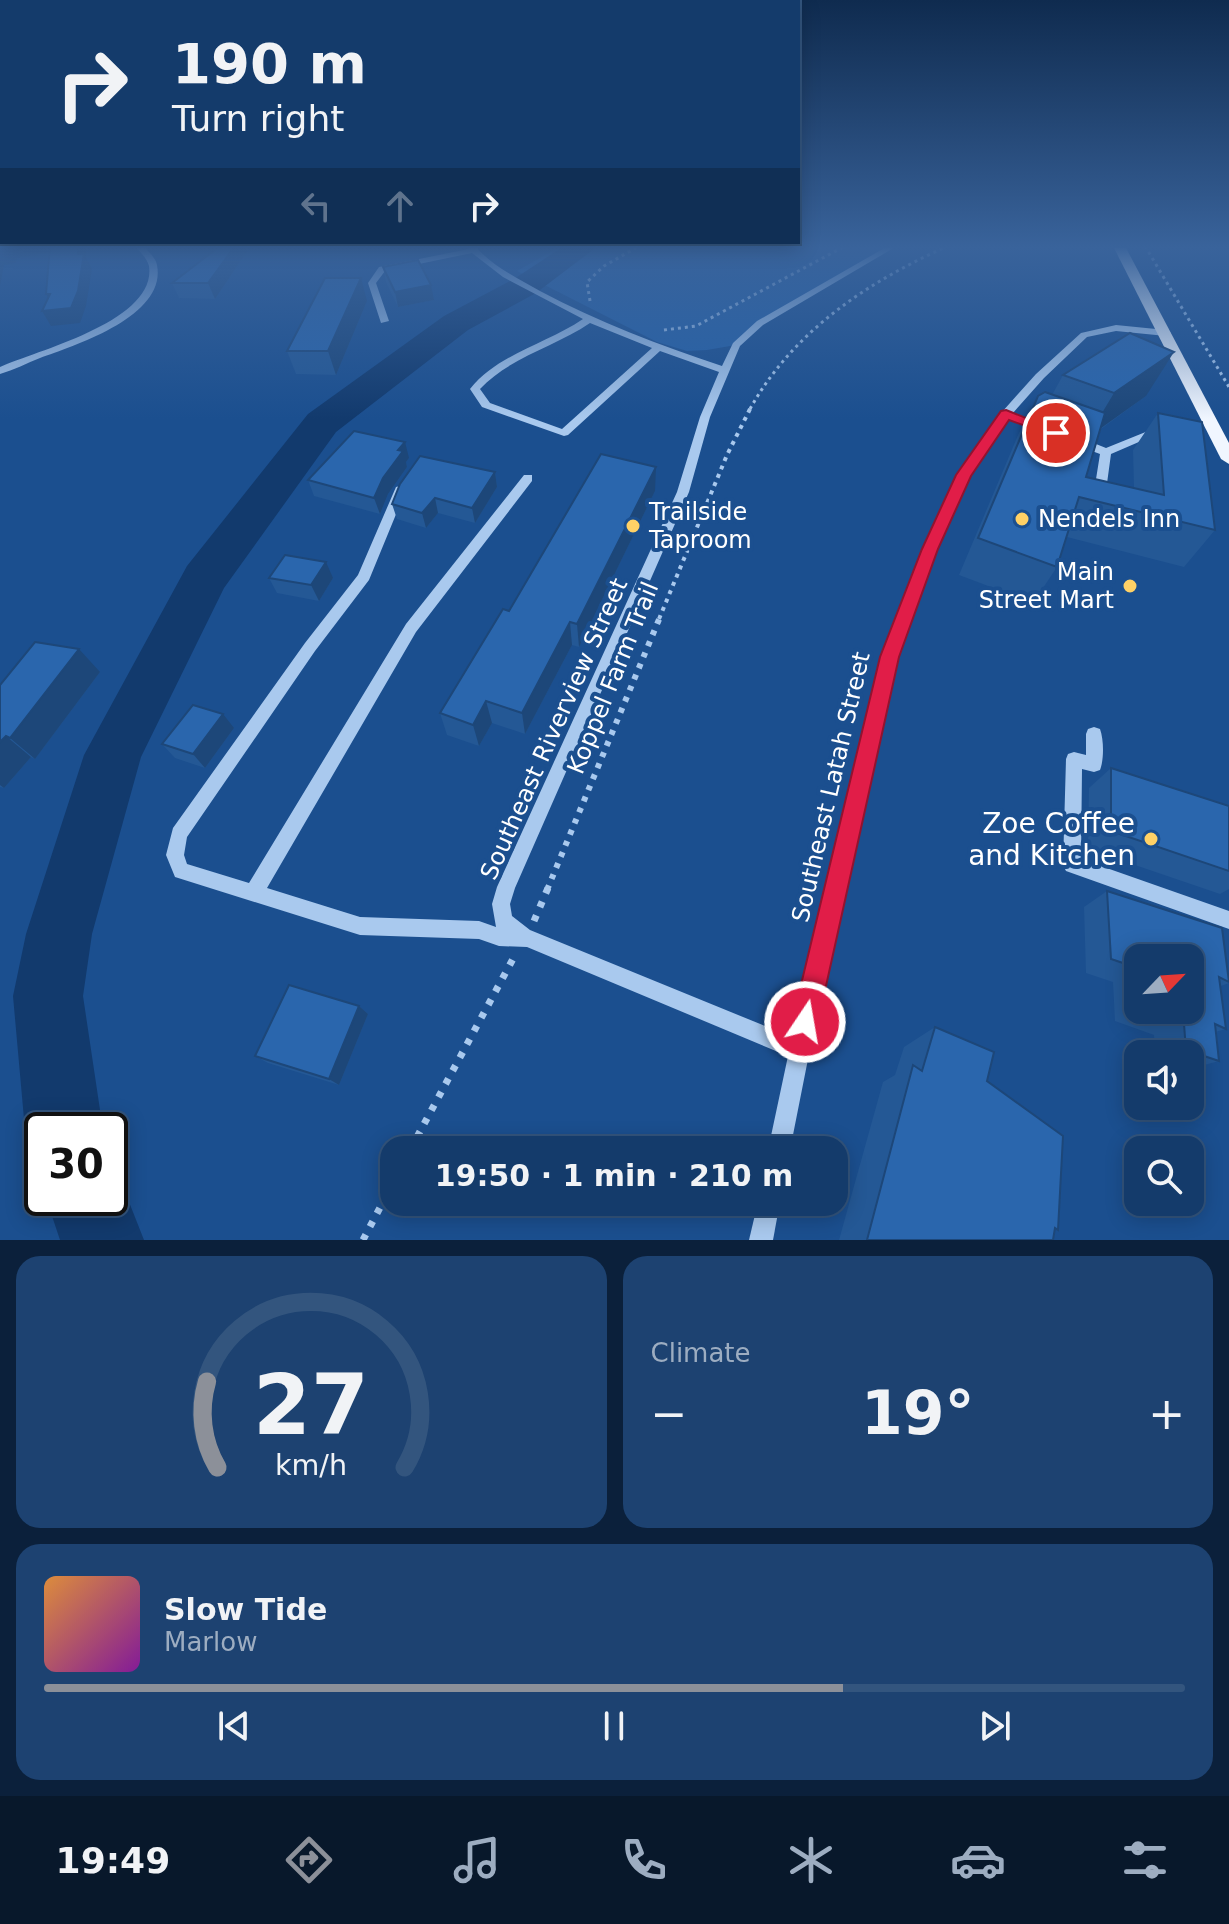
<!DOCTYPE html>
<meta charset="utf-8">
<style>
body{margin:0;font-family:"DejaVu Sans",sans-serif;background:#1d4271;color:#f1f3f6;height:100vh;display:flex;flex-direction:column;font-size:30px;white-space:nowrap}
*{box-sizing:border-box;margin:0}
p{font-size:26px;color:#9dadc1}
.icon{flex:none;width:44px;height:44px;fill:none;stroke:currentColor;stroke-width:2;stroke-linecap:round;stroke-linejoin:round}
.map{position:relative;height:1240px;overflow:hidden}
.details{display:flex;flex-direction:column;gap:16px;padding:16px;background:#0b203b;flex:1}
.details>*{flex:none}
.guide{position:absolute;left:0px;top:0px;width:800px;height:244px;box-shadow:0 4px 20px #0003,0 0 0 2px #33557e;background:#143b6b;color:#f1f3f6;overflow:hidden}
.needle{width:52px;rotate:65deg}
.fabs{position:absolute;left:1124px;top:944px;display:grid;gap:16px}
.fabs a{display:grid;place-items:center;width:80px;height:80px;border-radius:16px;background:#143b6b;box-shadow:0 4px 20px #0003,0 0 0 2px #33557e;font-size:40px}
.speed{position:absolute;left:24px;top:1112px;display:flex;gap:16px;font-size:40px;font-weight:700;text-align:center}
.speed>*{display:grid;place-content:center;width:104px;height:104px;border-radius:50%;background:#143b6b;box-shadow:0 4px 20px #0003,0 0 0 2px #33557e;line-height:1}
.speed .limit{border:4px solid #111;border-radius:12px;background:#fff;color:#111}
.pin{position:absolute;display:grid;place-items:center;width:68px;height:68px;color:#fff;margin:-34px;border:4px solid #fff;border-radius:50%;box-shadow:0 2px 8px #0007}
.me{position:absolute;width:88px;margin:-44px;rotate:12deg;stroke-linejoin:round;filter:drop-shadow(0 0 6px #0008)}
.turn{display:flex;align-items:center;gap:28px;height:168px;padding:0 40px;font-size:36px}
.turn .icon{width:104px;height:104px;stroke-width:2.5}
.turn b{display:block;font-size:56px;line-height:68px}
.lanes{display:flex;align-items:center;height:76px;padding:0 40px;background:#0003;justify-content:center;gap:40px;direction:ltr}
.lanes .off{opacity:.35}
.big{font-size:60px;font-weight:800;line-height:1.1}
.details .widget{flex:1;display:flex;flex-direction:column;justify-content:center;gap:12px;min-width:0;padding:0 28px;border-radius:24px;background:#1d4271}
.details .dial{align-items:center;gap:0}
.dial svg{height:208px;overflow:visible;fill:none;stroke:#33557e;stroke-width:7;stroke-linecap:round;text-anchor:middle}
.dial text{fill:#f1f3f6;stroke:none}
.song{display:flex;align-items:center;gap:24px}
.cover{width:96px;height:96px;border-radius:12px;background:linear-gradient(135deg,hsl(30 70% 55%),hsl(290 70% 35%))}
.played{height:8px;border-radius:4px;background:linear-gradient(90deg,#8c9099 70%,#33557e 70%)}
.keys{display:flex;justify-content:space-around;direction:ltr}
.heat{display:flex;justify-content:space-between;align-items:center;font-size:44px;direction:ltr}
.details .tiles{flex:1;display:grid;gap:16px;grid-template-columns:1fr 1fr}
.widget:last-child{grid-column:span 2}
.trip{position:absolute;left:380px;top:1136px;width:468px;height:80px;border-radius:24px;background:#143b6b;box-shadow:0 4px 20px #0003,0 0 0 2px #33557e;font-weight:800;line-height:80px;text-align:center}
.menu{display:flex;height:128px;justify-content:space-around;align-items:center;background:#08182b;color:#9dadc1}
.menu .icon{width:56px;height:56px}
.menu .active{color:#8c9099}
.menu b{font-size:36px;color:#f1f3f6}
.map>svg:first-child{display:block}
.green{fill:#2461a8}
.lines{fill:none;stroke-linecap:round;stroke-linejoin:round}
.river{fill:#123a6d;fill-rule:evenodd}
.path-far3{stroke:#a9c9ee;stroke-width:3;stroke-dasharray:3 4;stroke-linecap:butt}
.path-far2{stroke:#a9c9ee;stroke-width:4;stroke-dasharray:4 5;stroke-linecap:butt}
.path-far1{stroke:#a9c9ee;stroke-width:6;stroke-dasharray:5 7;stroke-linecap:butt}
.path{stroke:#a9c9ee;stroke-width:7;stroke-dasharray:6 9;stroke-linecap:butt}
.minor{fill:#a9c9ee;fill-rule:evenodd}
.major{fill:#f0f6ff;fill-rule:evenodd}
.wall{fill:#245895;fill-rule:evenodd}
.shaded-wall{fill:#1d4779}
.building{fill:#2a66ad;stroke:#1d4779;stroke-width:2}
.route{fill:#e11d48;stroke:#92132f;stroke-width:2}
.poi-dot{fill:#ffd166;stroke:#1b4f8f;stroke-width:3}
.labels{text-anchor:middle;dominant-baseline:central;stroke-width:8;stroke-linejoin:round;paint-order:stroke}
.poi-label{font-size:24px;fill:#fff;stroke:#1b4f8f;text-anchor:start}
.street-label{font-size:24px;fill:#fff;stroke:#1b4f8f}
.near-poi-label{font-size:28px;fill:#fff;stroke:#1b4f8f;text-anchor:end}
</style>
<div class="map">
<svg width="1229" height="1240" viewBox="0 0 1229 1240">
<rect width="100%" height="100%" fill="#1b4f8f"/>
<path class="green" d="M561 246H893L760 322 736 345 707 350 687 351 657 342 517 271Z"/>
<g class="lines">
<g class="river">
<path d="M564 246H598L536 293 468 330 336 432 224 588 141 757 92 934 83 996 103 1130H42V1160L37 1157 25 1130 13 996 26 934 84 755 187 566 308 414 444 316 514 279Z"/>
<path d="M110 1167 116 1169 144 1240H60L46 1198H110Z"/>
</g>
<g class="path-far3">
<path d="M1145 246 1229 387"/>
<path d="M590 301 587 282 604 266 639 246"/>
<path d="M664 330 696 326 845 246"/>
<path d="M750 409C793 331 869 281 948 246"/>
</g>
<path class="path-far2" d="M659 619 727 455 751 407"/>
<path class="path-far1" d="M547 890 660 617"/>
<g class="path">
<path d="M534 921 548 888"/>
<path d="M410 1150 514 957"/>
<path d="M363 1240 394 1181"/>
</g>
<g class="minor">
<path d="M135 246H143C148 251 156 258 157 265 167 316 76 345 40 358 27 363 14 370 0 374V367C38 350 157 321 149 266 147 258 140 252 135 246Z"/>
<path d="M467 246H475C492 266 517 278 540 291 598 322 659 345 722 366L733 343 757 321 888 246H897L763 325 740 346 710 417 689 492 515 888 510 904 512 916 530 930 792 1037 814 938 882 657 924 549 957 475 1002 412 1036 374 1081 333 1116 325 1166 330 1171 333 1166 336 1116 331 1087 337 1044 378 1013 413 1047 426V430H1039L1008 419 969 476 936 549 896 657 832 938 790 1150H768L788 1056 527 947 499 946 479 939 360 935 175 877 166 855 173 828 305 643 358 575 396 487 400 486 406 490 369 580 315 651 187 837 184 855 187 864 249 883 406 624 524 475H532V481L416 632 267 888 360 917 479 921 496 927 492 904 497 887 677 492 700 417 719 372 660 351 568 435 564 436 482 407 470 389C498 354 546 344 583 319L503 277 472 253 385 271 376 283 389 321 381 323 368 283 379 267 469 249ZM590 323 652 348 562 429 490 403 480 389C510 357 555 347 590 323Z"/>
<path d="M1158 427 1162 428V432L1111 454 1105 498 1103 501H1095L1093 498 1100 454 1073 444V438H1081L1106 448Z"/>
<path d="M1094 727 1100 729C1104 740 1104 760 1100 770L1094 772 1082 769 1081 859 1229 911V929L1066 871 1063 865 1066 759 1068 754 1074 752 1086 755V734L1088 729Z"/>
<path d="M758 1202H780L773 1240H749Z"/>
</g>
<path class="major" d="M1113 246H1125L1229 443V464L1221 459Z"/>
</g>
<g class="wall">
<path d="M220 246H246L248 250 215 299 179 298 172 283Z"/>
<path d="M383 267 434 300 398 307 386 282Z"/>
<path d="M367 301 336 375 296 374 287 351Z"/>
<path d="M1063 375 1146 396 1101 429 1086 477 1134 488 1133 450 1158 413 1215 530 1184 567 1067 537 1057 567 1033 603 959 575 1019 433 1038 396 1052 395Z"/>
<path d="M409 458 406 462 407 467 388 494 380 514 314 496 308 480Z"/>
<path d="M495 472 497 487 475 523 438 513 426 528 397 519 392 504Z"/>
<path d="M655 491 579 647 572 645 525 734 492 723 479 746 447 735 440 713 509 611Z"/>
<path d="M269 578H333L319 601 277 593Z"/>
<path d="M100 672 35 759 31 757 4 788 0 787V685Z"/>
<path d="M234 728 205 768 175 758 162 744Z"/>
<path d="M1111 768 1229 806V889L1220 894 1088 849 1089 788Z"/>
<path d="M1107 891 1229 983 1221 986 1226 1029 1215 1032 1219 1061 1190 1069V1054H1155L1154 1035 1115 1021 1113 982 1086 973 1084 907ZM1138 958 1190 1010H1138Z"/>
<path d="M359 1006 368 1014 339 1085 268 1063 255 1056Z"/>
<path d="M935 1027 987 1081 1058 1230H1054L1053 1240H839L883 1082 895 1075 904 1047Z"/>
</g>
<g class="shaded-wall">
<path d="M8 246H55L59 251 17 258 16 263 4 265 0 286V249Z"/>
<path d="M78 246H86V257L92 269 86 306 80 323 51 326 42 311 55 309 46 294Z"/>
<path d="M235 246H246L248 250 215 299 208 283Z"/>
<path d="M361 278 367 301 336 375 328 351Z"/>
<path d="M431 285 434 300 398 307 395 292Z"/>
<path d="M1174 352 1146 396 1087 438 1114 393Z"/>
<path d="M405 442 409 458 406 462 407 467 388 494 380 514 374 498 383 478 398 450Z"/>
<path d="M656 467 655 491 579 647 577 624Z"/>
<path d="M495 472 497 487 475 523 472 508Z"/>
<path d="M435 498 438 513 426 528 422 513Z"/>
<path d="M326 562 333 578 319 601 311 585Z"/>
<path d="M570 622 572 645 525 734 522 713Z"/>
<path d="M79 649 100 672 35 759 10 738Z"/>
<path d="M486 701 492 723 479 746 473 725Z"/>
<path d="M223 714 234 728 205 768 193 754Z"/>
<path d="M6 736 31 757 4 788 0 785V742Z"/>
<path d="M359 1006 368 1014 339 1085 329 1079Z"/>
</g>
<g class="building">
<path d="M0 246H8L7 248 0 249Z"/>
<path d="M50 246H78V254H84L78 291 71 308 42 311 50 294H46Z"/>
<path d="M220 246H235L208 283H172Z"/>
<path d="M418 260 431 285 395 292 383 267Z"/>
<path d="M325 278H361L328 351H287Z"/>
<path d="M1130 333 1174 352 1114 393 1063 375Z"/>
<path d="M1045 392 1105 413 1086 477 1164 495 1158 413 1202 422 1215 530 1079 497 1057 567 978 538 1038 396Z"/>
<path d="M354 431 405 442 398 450 403 451 383 478 374 498 308 480Z"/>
<path d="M601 454 656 467 577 624 570 622 522 713 486 701 473 725 440 713 503 609 509 611Z"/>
<path d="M420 456 495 472 472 508 435 498 422 513 392 504 400 484Z"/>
<path d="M285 555 326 562 311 585 269 578Z"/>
<path d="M35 642 79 649 10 738 6 736 0 742V685Z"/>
<path d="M193 705 223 714 193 754 162 744Z"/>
<path d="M1111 768 1229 806V871L1111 831Z"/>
<path d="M1107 891 1222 928 1229 982 1219 977 1226 1029 1215 1024 1219 1061 1186 1050 1184 1024 1144 1010H1190V958H1138V968L1111 959Z"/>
<path d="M289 985 359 1006 329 1079 255 1056Z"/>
<path d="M935 1027 994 1052 987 1081 1063 1136 1058 1230 1055 1228 1053 1240H867L913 1065 922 1071Z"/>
</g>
<linearGradient id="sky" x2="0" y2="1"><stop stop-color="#0f2b4f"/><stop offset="0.59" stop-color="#39639b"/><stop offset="1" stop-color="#39639b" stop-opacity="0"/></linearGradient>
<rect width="1229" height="419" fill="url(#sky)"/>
<path class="route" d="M1006 410 1063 433 1056 437 1009 420 971 476 938 549 899 657 818 1022 814 1031 805 1035 796 1031 792 1022 880 657 922 549 956 475 1001 411Z"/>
<g class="poi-dot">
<circle cx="1022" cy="519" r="8"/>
<circle cx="633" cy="526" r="8"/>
<circle cx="1130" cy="586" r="8"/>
<circle cx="1151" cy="839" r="8"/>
</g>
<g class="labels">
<g class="poi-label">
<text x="649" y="512">Trailside<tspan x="649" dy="28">Taproom</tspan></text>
<text x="1038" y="519">Nendels Inn</text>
<text x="1114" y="572" text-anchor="end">Main<tspan x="1114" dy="28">Street Mart</tspan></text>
</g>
<g class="street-label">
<text transform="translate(613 678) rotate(-68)">Koppel Farm Trail</text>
<text transform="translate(554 729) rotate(-66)">Southeast Riverview Street</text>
<text transform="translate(831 787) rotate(-77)">Southeast Latah Street</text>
</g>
<g class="near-poi-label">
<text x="1135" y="823">Zoe Coffee<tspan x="1135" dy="32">and Kitchen</tspan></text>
</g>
</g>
</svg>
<div class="fabs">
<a><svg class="needle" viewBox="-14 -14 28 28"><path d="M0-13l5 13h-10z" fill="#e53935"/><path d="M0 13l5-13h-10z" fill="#9dadc1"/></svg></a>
<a><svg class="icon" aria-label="sound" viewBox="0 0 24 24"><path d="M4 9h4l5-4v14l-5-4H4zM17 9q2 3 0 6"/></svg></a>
<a><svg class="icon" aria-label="search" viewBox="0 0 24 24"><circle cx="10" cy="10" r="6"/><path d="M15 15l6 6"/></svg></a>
</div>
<div class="speed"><div class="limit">30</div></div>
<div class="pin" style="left:1056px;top:433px;background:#d93025"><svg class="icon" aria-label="arrive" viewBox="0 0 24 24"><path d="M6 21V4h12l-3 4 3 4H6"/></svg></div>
<svg class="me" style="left:805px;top:1022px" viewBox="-20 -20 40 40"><circle r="17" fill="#e11d48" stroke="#fff" stroke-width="3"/><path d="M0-11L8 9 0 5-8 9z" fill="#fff"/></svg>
<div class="trip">19:50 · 1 min · 210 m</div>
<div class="guide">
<div class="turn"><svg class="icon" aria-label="right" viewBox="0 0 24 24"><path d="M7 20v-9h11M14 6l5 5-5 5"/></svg><div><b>190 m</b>Turn right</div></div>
<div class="lanes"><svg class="icon off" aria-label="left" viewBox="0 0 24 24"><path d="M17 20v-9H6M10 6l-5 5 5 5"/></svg><svg class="icon off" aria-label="ahead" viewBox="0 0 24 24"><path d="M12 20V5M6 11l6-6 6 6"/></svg><svg class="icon" aria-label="right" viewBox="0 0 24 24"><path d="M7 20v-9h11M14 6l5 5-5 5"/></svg></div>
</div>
</div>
<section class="details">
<div class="tiles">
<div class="widget dial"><svg viewBox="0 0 100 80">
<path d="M14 69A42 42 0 1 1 86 69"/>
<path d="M14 69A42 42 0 0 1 10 36" stroke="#8c9099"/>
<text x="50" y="56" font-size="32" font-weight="700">27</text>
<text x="50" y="72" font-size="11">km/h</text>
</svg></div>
<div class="widget"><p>Climate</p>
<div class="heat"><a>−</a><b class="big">19°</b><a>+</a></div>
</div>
<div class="widget">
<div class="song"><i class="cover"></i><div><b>Slow Tide</b><p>Marlow</p></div></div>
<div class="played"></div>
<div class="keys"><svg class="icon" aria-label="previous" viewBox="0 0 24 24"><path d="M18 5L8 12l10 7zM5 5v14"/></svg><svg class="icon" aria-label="pause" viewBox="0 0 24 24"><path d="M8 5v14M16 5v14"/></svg><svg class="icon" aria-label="next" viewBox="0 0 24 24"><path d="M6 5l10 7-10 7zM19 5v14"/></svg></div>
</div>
</div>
</section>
<nav class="menu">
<b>19:49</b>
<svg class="icon active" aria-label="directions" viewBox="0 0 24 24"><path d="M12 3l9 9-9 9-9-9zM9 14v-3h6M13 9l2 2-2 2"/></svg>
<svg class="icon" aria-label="music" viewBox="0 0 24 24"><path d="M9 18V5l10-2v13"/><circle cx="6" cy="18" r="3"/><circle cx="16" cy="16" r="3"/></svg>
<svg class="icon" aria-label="phone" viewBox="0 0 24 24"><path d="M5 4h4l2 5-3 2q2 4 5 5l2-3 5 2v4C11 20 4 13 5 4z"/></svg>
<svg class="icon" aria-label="climate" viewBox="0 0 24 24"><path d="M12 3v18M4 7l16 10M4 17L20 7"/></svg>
<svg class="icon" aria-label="car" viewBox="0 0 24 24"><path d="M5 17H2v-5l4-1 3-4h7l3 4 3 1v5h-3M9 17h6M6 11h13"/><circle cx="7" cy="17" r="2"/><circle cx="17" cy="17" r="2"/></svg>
<svg class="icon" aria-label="filters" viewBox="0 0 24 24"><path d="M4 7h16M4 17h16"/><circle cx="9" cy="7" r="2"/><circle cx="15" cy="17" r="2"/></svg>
</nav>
